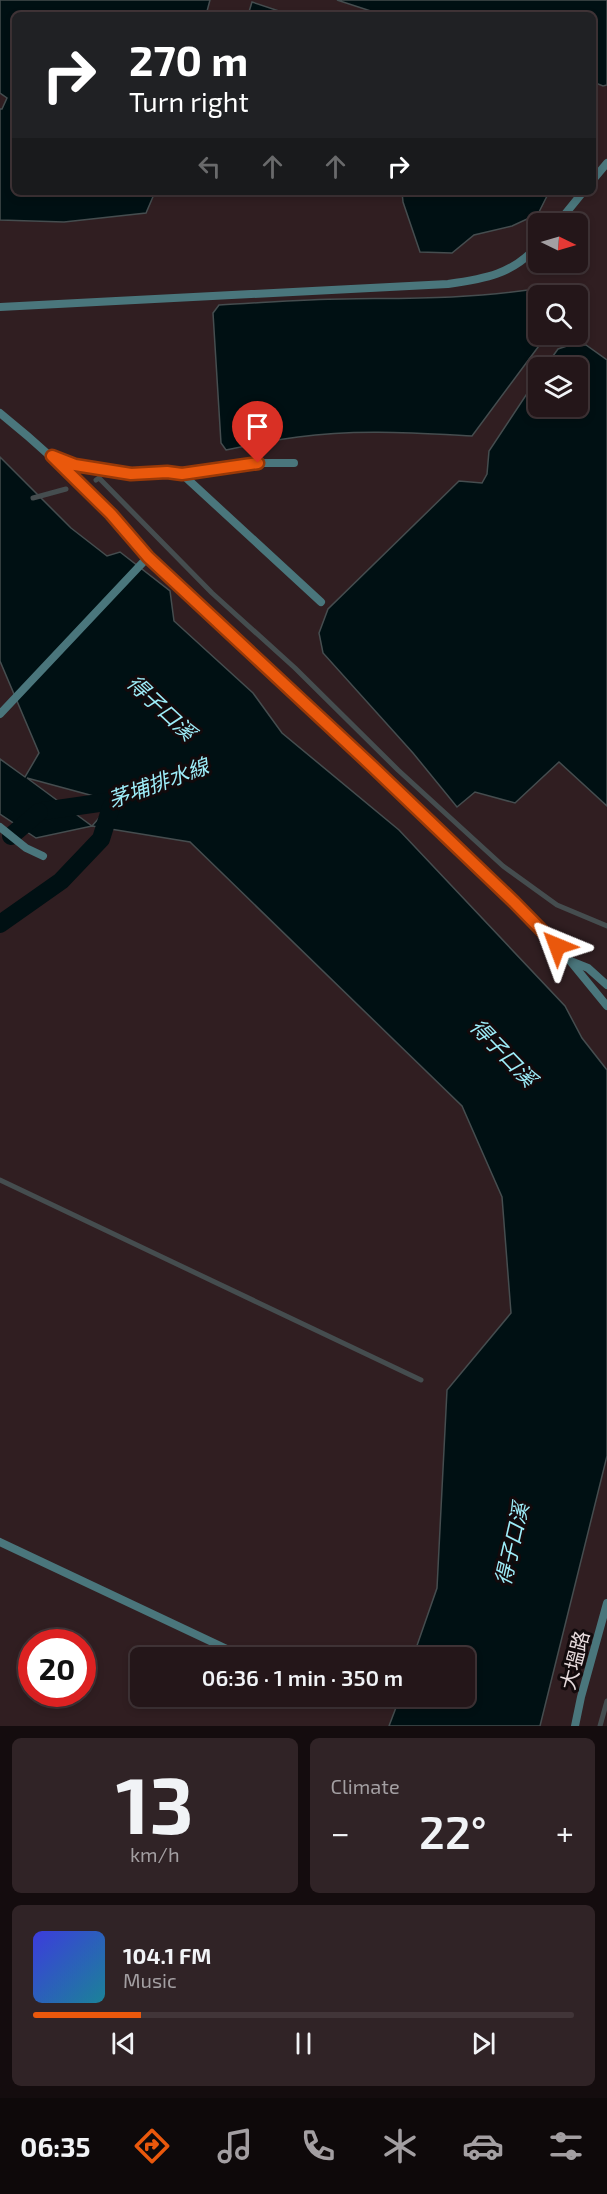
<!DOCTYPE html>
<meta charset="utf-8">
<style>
body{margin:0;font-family:"Exo 2","Noto Sans TC",sans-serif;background:#302326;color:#f1f3f6;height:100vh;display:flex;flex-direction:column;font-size:22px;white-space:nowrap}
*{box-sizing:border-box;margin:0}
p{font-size:20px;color:#a39fa2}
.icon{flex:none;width:33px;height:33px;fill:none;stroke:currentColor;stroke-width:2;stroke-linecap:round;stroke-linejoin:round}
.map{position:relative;height:1726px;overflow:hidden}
.drawer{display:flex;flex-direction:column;gap:12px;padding:12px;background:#140c0e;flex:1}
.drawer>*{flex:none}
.banner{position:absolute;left:12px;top:12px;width:584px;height:183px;border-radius:9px;box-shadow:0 3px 9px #0003,0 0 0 2px #413538;background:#202124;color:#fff;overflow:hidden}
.needle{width:39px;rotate:95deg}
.tools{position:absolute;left:528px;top:213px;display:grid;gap:12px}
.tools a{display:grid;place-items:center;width:60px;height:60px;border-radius:9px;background:#241619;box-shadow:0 3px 9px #0003,0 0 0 2px #413538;font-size:30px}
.speed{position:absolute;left:18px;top:1629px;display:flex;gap:12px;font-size:30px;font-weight:700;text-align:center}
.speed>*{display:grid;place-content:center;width:78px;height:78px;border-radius:50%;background:#241619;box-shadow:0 3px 9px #0003,0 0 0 2px #413538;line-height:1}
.speed .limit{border:9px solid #d22;background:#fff;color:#111}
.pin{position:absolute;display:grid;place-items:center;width:51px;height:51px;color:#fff;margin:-62px -26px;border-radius:50% 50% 50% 0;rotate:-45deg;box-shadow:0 0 6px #0007}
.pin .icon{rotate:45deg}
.me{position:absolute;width:66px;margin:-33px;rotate:316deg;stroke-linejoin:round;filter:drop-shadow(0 0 4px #0008)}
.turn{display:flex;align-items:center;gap:21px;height:126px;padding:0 18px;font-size:27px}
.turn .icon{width:78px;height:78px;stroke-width:2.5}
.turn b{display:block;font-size:42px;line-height:51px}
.lanes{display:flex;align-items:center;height:57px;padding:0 18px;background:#0003;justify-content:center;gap:30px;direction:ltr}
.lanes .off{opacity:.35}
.big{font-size:45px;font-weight:600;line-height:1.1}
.drawer .card{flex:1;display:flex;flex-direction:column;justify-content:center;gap:9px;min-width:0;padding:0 21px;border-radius:9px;background:#302326}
.drawer .dial{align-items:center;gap:0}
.dial b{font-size:78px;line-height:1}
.song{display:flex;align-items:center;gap:18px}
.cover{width:72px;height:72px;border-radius:9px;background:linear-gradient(135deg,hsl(240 70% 55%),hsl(190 70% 35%))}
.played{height:6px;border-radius:3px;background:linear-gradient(90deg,#ea580c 20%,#413538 20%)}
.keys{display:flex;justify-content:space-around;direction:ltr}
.heat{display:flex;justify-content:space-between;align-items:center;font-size:33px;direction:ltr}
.drawer .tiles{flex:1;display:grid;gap:12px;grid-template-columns:1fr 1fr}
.card:last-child{grid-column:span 2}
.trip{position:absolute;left:130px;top:1647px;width:345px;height:60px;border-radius:9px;background:#241619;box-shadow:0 3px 9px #0003,0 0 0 2px #413538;font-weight:600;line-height:60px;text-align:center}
.menu{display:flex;height:96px;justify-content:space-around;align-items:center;background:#0e090a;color:#a39fa2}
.menu .icon{width:42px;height:42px}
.menu .on{color:#ea580c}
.menu b{font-size:27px;color:#f1f3f6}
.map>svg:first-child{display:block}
.water{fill:#001013;stroke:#454d4f;stroke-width:1.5;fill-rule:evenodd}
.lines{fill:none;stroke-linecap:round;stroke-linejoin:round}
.stream{stroke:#454d4f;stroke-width:5}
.canal{stroke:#001013;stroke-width:18}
.lane{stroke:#4a767c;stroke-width:8}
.route-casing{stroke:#983908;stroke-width:15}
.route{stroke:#ea580c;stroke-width:10}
.labels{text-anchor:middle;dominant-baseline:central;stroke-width:6;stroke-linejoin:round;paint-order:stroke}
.street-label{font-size:20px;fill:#e7dadc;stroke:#120a0c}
.water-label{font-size:21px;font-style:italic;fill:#9eedf9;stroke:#120a0c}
</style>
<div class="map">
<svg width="607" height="1726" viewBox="0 0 607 1726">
<rect width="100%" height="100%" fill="#301e21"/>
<g class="water">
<path d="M0 0H210L206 15H15V192H155L146 213 64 222 0 220V109H2L7 98 0 93Z"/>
<path d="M337 0H607V85L603 86 593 82 592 15H383Z"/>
<path d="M252 2 291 15H248Z"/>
<path d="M402 192H549L538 214 512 226 474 235 452 253 420 252 403 202Z"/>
<path d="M528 290 538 300V334L547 335 472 436C414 433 356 429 298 437 274 440 250 445 226 450L221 443 213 313 219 305C261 303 302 299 344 299 405 298 467 299 528 290Z"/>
<path d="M570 345H586L607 360V806L559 762 515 803 475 792 457 807 413 753 323 653 319 633 328 609 459 481 482 483 487 474 489 451 538 377V406H578V368L545 367 558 349Z"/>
<path d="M0 457 71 528 107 556 120 552 170 591 174 621 253 693 282 733 399 830 565 1006 582 1038 607 1070V1456L540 1726H389L400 1697 465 1696V1658L413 1657 437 1588 447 1390 511 1313 502 1197 462 1106 190 842 92 826 36 838 0 814V759L25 777 39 753 0 661ZM27 778 112 801 113 802 92 826Z"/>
</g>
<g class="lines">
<g class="stream">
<path d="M96 480 99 478 212 593 295 668 398 770 503 866 557 905 607 926"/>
<path d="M33 498 66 489"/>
<path d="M0 1180 421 1380"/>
<path d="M600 1726 607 1701"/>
</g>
<g class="canal">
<path d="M43 811 113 801 136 792"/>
<path d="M11 836 39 812"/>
<path d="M0 924 61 881 101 839 111 807"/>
</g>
<g class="lane">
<path d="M592 181 607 163"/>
<path d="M557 224 583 192"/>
<path d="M0 307 448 284C484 279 514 274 538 245"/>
<path d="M0 413C56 458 101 502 148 557L514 901 571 962 607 1006"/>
<path d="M56 457 75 464 131 474 167 472 182 474 258 463H294"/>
<path d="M182 474 321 602"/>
<path d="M0 714 148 557"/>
<path d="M0 827 26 848 43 856"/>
<path d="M573 962 588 968 607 985"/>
<path d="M0 1542 246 1658"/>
<path d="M343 1696 353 1701"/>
<path d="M575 1726 581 1697 607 1603"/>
</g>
</g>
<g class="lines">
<g class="route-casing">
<path id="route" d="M258 463 182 474 167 472 131 474 75 465 52 456 111 514 148 557 373 767 514 902 557 946"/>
</g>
<use href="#route" class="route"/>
</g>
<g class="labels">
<g class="street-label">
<text transform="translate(574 1660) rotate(-75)">大塭路</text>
</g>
<g class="water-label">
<text transform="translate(162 707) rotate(43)">得子口溪</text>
<text transform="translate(158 782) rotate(-20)">茅埔排水線</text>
<text transform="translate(504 1052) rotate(46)">得子口溪</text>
<text transform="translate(511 1544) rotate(-77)">得子口溪</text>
</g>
</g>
</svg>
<div class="tools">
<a><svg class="needle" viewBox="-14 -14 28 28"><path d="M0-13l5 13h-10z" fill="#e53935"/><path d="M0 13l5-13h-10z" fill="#a39fa2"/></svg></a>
<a><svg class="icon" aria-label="search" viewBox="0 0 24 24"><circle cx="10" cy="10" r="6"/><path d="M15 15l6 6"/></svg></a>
<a><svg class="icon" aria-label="layers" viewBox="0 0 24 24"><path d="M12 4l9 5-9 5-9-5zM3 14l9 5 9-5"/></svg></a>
</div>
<div class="speed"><div class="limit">20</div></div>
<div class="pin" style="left:258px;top:463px;background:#d93025"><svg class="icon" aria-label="arrive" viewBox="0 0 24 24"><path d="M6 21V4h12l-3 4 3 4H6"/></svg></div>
<svg class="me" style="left:557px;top:946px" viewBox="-20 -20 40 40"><path d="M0-17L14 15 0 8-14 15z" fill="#ea580c" stroke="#fff" stroke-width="4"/></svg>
<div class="trip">06:36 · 1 min · 350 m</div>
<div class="banner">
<div class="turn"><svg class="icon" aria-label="right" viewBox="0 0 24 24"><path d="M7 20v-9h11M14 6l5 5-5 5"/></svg><div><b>270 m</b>Turn right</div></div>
<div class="lanes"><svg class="icon off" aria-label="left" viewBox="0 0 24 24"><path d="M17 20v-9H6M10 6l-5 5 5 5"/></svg><svg class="icon off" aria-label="ahead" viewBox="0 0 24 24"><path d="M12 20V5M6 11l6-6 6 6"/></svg><svg class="icon off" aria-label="ahead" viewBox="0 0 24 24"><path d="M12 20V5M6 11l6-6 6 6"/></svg><svg class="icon" aria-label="right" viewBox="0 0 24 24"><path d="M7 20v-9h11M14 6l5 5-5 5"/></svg></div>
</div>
</div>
<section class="drawer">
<div class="tiles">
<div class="card dial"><b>13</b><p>km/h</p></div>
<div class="card"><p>Climate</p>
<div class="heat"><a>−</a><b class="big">22°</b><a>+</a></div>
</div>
<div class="card">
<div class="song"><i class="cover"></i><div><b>104.1 FM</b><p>Music</p></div></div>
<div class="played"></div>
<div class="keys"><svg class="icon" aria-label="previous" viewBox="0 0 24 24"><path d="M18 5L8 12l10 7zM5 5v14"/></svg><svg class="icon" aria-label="pause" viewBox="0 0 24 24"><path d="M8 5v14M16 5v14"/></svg><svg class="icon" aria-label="next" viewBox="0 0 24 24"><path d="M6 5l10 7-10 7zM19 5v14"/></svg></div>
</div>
</div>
</section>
<nav class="menu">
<b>06:35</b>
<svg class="icon on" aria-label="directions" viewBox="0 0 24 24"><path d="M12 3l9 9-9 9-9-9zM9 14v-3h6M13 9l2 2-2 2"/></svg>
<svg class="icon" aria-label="music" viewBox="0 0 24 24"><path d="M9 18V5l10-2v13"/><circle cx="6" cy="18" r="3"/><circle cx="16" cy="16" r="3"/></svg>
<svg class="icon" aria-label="phone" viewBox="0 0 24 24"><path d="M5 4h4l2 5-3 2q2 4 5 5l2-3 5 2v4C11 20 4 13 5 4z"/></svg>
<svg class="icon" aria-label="climate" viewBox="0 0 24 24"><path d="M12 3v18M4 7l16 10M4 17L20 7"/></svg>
<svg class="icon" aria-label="car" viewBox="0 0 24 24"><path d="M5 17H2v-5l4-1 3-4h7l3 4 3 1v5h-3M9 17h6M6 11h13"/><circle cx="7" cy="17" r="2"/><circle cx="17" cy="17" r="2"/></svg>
<svg class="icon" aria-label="filters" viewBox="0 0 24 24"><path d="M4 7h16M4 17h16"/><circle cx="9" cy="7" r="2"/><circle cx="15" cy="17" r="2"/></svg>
</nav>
